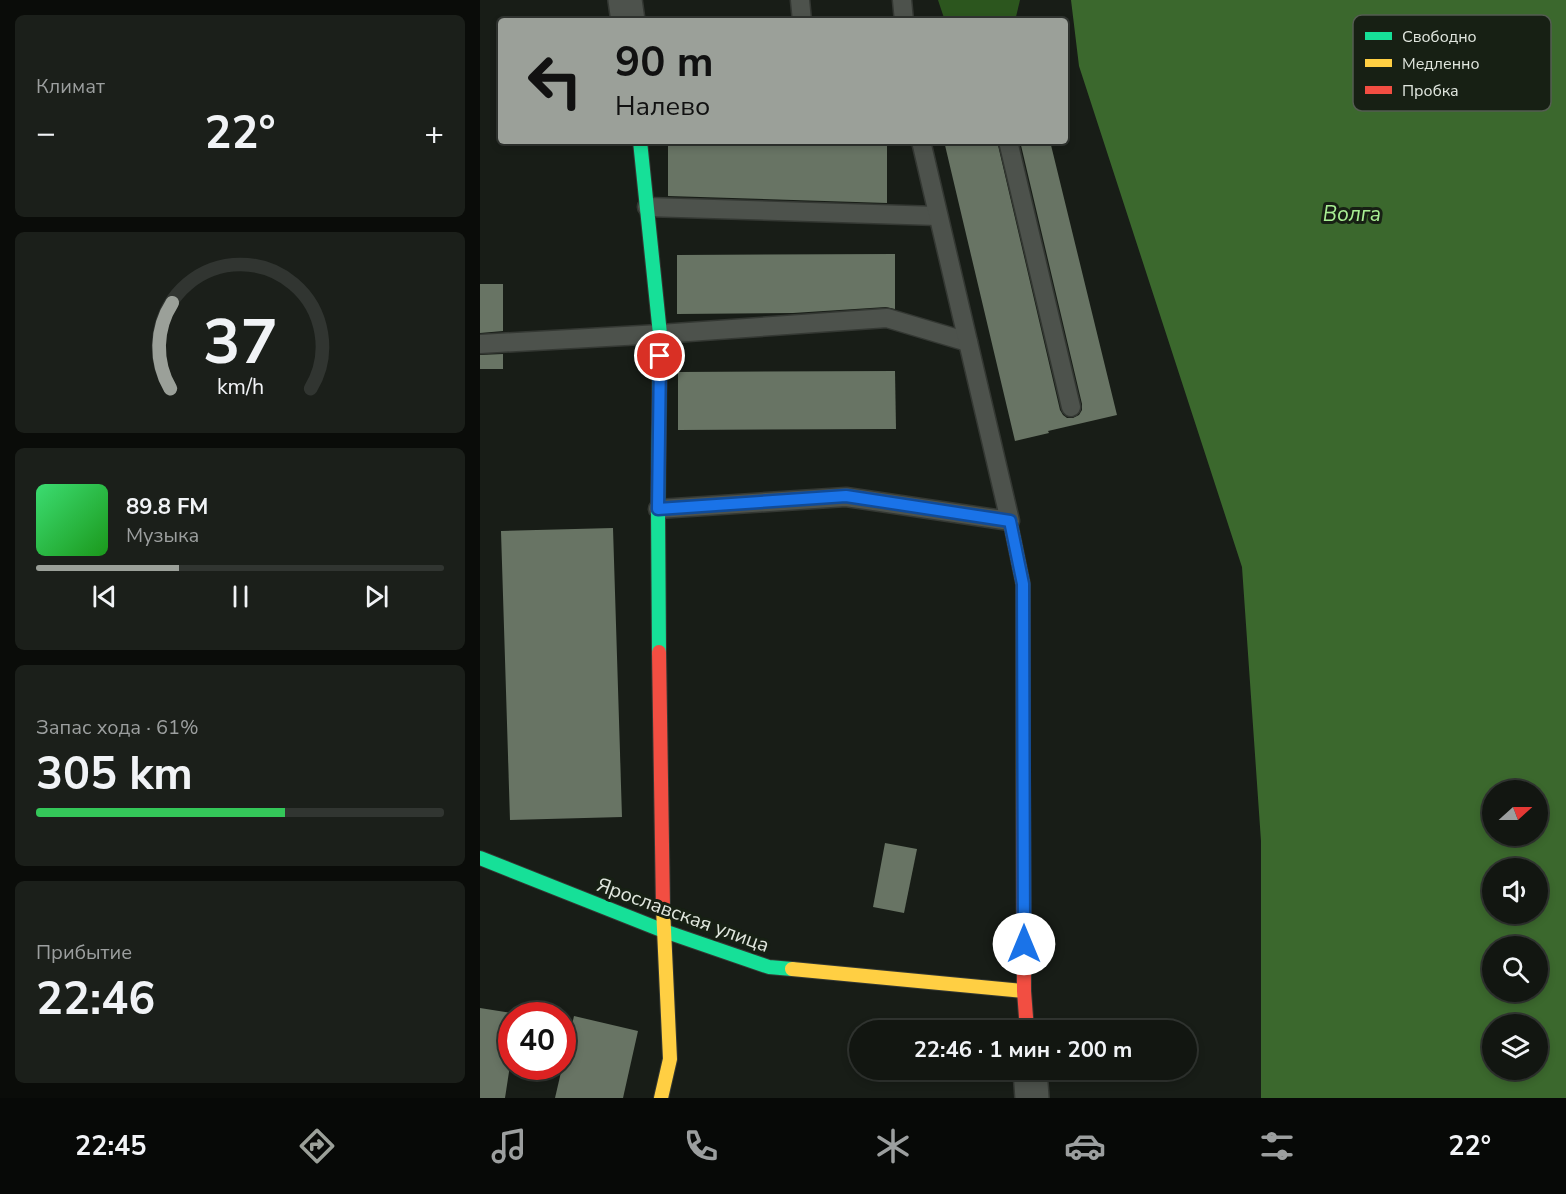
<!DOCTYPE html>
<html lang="ru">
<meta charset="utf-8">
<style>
body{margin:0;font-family:"Nunito Sans",sans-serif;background:#1b1f1a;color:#f1f3f6;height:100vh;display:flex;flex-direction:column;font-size:22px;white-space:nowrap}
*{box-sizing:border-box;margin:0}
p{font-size:20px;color:#9c9f9f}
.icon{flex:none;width:33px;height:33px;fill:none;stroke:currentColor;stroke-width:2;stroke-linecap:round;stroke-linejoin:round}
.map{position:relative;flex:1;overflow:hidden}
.side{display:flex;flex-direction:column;gap:15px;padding:15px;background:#0a0c09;width:480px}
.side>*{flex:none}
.top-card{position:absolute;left:18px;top:18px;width:570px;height:126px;border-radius:6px;box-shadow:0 3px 9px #0003,0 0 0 2px #313531;background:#9ba099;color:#111;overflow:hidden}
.needle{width:39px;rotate:69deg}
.tools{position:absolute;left:1002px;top:780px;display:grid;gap:12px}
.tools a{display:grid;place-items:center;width:66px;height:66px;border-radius:50%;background:#121611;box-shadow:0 3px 9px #0003,0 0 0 2px #313531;font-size:30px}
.speed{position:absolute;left:18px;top:1002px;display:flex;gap:12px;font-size:30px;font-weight:700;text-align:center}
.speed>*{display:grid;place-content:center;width:78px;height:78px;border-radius:50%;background:#121611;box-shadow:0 3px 9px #0003,0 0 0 2px #313531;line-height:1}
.speed .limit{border:9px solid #d22;background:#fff;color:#111}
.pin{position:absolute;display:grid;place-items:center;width:51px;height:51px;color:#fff;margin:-26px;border:3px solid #fff;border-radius:50%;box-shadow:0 2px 6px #0007}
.me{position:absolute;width:66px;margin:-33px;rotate:0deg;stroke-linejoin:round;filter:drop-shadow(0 0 4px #0008)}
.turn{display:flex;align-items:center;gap:21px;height:126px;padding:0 18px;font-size:27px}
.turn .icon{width:78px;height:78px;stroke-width:2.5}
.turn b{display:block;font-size:42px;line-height:51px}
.big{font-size:45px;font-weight:700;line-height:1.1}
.side .card{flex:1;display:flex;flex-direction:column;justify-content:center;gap:9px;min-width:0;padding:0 21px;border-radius:9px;background:#1b1f1a}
.side .dial{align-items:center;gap:0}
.dial svg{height:156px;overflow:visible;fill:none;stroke:#313531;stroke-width:7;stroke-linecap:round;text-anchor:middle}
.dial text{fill:#f1f3f6;stroke:none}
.song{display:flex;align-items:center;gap:18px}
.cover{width:72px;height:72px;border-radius:9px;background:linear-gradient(135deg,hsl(140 70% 55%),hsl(120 70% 35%))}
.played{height:6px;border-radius:3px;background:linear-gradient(90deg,#9ba099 35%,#313531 35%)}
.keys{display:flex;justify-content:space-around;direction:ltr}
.heat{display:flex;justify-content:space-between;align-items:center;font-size:33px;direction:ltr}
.charge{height:9px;border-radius:4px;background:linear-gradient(90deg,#34c759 61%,#313531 0)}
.trip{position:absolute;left:369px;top:1020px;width:348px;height:60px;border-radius:30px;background:#121611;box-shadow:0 3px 9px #0003,0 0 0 2px #313531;font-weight:700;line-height:60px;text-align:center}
.tab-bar{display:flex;height:96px;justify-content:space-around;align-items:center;background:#070907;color:#9c9f9f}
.tab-bar .icon{width:42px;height:42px}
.tab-bar .current{color:#9ba099}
.tab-bar b{font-size:27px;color:#f1f3f6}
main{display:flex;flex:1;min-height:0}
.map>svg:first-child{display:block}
.forest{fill:#2c561e}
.water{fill:#3b682d;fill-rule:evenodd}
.building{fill:#687464}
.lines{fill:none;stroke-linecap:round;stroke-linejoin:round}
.lane-casing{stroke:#343833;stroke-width:21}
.street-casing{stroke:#343833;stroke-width:36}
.fast-casing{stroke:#343833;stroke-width:16}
.slow-casing{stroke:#343833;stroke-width:16}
.jam-casing{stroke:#343833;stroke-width:16}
.lane{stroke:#4d524c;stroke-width:18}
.street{stroke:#4d524c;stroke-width:33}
.fast{stroke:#16e098;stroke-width:14}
.slow{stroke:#ffcf43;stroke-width:14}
.jam{stroke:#f24e42;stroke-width:14}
.route-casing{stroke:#114b97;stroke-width:15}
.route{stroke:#1a73e8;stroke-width:10}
.labels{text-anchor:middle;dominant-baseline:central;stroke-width:6;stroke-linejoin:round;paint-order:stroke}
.street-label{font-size:20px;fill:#e1e7df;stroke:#172014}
.water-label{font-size:21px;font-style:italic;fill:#a9ef94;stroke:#172014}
.key{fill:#172014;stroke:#545c51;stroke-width:1.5}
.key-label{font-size:16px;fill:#e1e7df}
</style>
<main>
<section class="side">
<div class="card"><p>Климат</p>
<div class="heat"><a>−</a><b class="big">22°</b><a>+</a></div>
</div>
<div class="card dial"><svg viewBox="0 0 100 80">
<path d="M14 69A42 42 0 1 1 86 69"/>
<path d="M14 69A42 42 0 0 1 15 25" stroke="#9ba099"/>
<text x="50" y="56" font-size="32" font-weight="700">37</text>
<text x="50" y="72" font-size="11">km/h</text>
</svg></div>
<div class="card">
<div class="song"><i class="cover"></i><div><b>89.8 FM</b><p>Музыка</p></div></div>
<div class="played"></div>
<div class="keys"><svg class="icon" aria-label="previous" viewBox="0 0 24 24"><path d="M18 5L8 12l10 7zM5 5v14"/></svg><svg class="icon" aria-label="pause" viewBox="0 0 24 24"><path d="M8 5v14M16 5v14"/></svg><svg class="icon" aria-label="next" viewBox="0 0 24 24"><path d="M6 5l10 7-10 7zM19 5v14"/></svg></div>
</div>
<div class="card"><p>Запас хода · 61%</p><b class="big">305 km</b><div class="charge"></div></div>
<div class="card"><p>Прибытие</p><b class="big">22:46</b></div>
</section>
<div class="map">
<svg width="1086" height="1098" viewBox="0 0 1086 1098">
<rect width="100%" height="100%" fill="#181d17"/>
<path class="forest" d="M458 0H540L535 21H465Z"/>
<path class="water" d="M591 0H1086V1098H781V841L762 567 599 66ZM1012 790H1058V836H1012ZM1012 868H1058V914H1012ZM1012 946H1058V992H1012ZM1012 1024H1058V1070H1012Z"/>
<g class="building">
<path d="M464 141H517L580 410 583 415 587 418H593L599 415 602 410V404L540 141H570L637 415 568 431 569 433 535 441Z"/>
<path d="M188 144H407V203L188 196Z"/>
<path d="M415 254V309L406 307 313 313 197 314V255Z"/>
<path d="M0 284H23V331L0 333Z"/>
<path d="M23 354V369H0V355Z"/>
<path d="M415 371 416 429 198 430V372Z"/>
<path d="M133 528 142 817 30 820 21 531Z"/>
<path d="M405 843 437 849 424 913 393 907Z"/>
<path d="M0 1008 32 1013V1052L25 1098H0Z"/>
<path d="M94 1016 158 1031 143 1098H75Z"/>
</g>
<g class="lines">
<g class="lane-casing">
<g id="lane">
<path d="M320 0 322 21"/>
<path d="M422 0 424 21"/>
<path d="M528 141 591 407"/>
<path d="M167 207 458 216"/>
<path d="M0 344 180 334 407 318 488 342"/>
<path d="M178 509 366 497 530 521 441 141"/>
</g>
</g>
<g class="street-casing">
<g id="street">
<path d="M145 0 148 21"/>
<path d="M550 1070 552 1098"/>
</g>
</g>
<g class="fast-casing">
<g id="fast">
<path d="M160 141 180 334 178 509 179 652"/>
<path d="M0 858 184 931 289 967 312 969"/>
</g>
</g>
<g class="slow-casing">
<g id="slow">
<path d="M530 521 543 584V769"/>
<path d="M312 969 544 991"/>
<path d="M181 1098 190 1059 183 908"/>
</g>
</g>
<g class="jam-casing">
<g id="jam">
<path d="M179 652 183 908"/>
<path d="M543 769 544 991 547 1030"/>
</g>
</g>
<use href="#lane" class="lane"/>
<use href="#street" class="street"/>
<use href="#fast" class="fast"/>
<use href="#slow" class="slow"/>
<use href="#jam" class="jam"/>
</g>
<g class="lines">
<g class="route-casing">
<path id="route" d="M180 356 178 509 366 496 530 521 543 584 544 944"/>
</g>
<use href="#route" class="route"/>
</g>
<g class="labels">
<g class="street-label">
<text transform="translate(203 915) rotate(20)">Ярославская улица</text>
</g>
<g class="water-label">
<text x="872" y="214">Волга</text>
</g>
</g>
<rect x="873" y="15" width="198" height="96" rx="9" class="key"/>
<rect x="885" y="32" width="27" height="8" fill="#16e098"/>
<rect x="885" y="59" width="27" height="8" fill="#ffcf43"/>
<rect x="885" y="86" width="27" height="8" fill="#f24e42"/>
<g class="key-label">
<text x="922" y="42">Свободно</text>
<text x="922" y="69">Медленно</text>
<text x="922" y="96">Пробка</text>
</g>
</svg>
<div class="tools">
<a><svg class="needle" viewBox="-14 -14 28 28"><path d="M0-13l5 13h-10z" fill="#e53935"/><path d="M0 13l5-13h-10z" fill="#9c9f9f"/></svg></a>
<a><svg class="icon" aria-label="sound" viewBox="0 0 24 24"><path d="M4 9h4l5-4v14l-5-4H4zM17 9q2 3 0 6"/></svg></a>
<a><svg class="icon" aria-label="search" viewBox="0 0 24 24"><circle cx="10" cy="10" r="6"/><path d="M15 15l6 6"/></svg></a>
<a><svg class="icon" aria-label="layers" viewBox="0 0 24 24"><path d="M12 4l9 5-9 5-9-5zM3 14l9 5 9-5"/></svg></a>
</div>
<div class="speed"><div class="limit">40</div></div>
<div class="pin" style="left:180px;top:356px;background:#d93025"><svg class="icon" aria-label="arrive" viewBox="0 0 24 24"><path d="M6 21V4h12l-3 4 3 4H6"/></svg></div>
<svg class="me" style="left:544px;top:944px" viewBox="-20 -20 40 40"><circle r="19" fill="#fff"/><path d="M0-13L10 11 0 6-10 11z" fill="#1a73e8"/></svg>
<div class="trip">22:46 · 1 мин · 200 m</div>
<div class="top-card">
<div class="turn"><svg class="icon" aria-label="left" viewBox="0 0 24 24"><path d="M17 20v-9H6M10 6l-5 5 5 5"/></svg><div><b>90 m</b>Налево</div></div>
</div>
</div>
</main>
<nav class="tab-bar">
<b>22:45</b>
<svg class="icon current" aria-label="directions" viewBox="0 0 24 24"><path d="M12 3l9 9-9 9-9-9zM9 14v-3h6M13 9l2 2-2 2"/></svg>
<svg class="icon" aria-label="music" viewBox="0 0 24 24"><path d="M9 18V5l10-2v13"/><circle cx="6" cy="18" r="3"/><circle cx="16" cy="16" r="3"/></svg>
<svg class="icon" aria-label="phone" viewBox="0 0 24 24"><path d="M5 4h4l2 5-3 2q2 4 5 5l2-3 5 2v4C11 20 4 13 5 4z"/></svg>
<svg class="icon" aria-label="climate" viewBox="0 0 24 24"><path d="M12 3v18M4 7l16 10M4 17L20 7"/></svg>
<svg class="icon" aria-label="car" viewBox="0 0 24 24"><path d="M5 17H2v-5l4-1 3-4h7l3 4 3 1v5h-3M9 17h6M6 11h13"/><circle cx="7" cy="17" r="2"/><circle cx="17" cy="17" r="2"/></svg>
<svg class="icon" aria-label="filters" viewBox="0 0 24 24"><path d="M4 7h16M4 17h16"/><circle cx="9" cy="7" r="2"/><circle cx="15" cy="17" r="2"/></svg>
<b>22°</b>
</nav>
